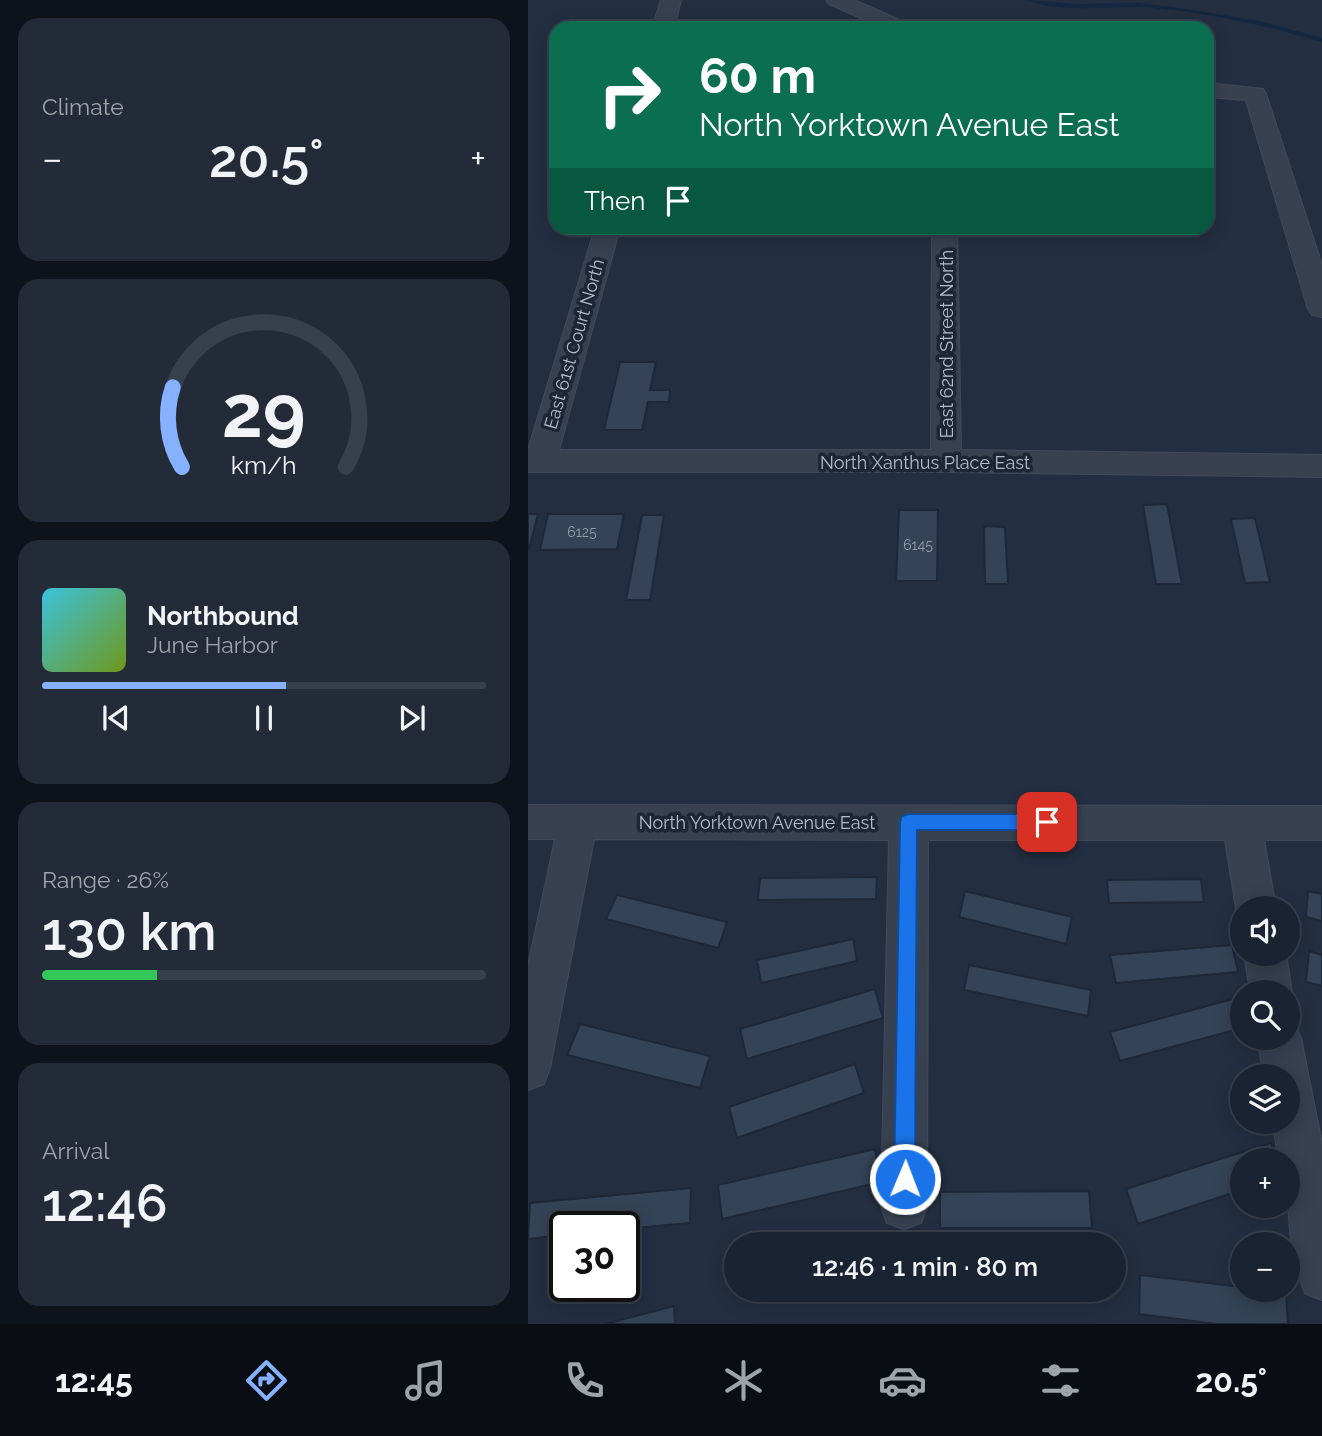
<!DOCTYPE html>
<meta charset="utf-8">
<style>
body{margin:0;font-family:Raleway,sans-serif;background:#232b39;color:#f1f3f6;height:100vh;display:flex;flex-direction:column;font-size:26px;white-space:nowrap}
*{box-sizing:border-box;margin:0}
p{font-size:23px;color:#9fa4ab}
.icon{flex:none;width:38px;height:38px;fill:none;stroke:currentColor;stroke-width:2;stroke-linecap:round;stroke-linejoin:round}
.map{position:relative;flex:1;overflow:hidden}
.drawer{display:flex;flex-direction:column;gap:18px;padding:18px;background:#0e131b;width:528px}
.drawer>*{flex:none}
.top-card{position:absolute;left:21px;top:21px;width:665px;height:214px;border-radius:21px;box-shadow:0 4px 18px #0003,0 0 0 2px #38404d;background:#0b6e4f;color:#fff;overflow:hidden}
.fabs{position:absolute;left:702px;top:896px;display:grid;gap:14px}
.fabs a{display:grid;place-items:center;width:70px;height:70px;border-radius:50%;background:#1a2331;box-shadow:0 4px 18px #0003,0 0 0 2px #38404d;font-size:35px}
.speed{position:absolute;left:21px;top:1211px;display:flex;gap:14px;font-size:35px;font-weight:700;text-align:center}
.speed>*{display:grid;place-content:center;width:91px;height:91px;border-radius:50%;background:#1a2331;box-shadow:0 4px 18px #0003,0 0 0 2px #38404d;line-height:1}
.speed .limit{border:4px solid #111;border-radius:10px;background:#fff;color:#111}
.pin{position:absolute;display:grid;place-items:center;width:60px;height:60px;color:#fff;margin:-30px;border-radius:14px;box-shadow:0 4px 10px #0006}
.me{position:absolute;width:77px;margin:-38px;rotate:1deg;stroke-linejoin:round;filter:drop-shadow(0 0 5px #0008)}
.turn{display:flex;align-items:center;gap:24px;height:147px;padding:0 35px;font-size:32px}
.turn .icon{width:91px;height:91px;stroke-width:2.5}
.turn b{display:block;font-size:49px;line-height:60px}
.then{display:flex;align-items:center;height:66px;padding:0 35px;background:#0003;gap:14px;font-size:26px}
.big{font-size:52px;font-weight:600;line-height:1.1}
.drawer .tile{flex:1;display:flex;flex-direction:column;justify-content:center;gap:10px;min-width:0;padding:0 24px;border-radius:21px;background:#232b39}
.drawer .dial{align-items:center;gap:0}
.dial svg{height:182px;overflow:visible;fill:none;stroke:#38404d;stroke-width:7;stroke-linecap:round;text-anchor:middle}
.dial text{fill:#f1f3f6;stroke:none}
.song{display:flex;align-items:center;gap:21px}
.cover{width:84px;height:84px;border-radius:10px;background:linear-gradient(135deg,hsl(190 70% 55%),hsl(80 70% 35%))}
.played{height:7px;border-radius:4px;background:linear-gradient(90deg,#85b1ff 55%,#38404d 55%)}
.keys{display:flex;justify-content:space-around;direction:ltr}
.heat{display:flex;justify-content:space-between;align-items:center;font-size:38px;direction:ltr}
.charge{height:10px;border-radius:5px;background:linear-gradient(90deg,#34c759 26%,#38404d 0)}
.trip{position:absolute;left:196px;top:1232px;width:402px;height:70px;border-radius:35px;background:#1a2331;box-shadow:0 4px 18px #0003,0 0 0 2px #38404d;font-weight:600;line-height:70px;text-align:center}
.dock{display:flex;height:112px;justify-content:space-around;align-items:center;background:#0a0e14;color:#9fa4ab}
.dock .icon{width:49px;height:49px}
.dock .current{color:#85b1ff}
.dock b{font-size:32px;color:#f1f3f6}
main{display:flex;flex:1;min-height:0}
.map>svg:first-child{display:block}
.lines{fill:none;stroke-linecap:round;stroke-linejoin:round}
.stream{fill:#152640;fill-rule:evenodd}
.building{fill:#344357;stroke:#1e2838;stroke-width:2}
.street-casing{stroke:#414a5a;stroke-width:2}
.street{fill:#374150;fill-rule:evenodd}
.route{fill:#1a73e8;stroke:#114b97;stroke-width:2}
.labels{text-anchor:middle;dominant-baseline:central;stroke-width:7;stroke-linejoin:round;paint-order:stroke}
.number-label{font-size:14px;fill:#929cac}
.street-label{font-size:18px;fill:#b4bccb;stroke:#1c2636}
</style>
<main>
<section class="drawer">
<div class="tile"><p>Climate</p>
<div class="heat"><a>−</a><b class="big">20.5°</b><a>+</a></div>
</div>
<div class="tile dial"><svg viewBox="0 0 100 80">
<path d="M14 69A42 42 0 1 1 86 69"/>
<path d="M14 69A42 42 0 0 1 10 34" stroke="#85b1ff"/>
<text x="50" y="56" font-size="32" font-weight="700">29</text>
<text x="50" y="72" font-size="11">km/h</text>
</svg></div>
<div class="tile">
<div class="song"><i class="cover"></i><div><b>Northbound</b><p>June Harbor</p></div></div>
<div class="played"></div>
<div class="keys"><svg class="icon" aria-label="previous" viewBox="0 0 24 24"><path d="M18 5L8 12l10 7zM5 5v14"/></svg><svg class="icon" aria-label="pause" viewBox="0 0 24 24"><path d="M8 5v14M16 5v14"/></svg><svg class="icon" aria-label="next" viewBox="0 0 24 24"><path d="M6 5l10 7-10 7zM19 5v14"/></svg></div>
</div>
<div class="tile"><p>Range · 26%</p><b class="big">130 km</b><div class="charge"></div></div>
<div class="tile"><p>Arrival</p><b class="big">12:46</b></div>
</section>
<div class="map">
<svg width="794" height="1324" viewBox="0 0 794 1324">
<rect width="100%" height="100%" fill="#232f41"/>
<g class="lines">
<path class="stream" d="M498 0 547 4 609 3 645 7 732 21 794 38V42C738 26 683 13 625 8 590 5 529 14 498 0Z"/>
</g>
<g class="building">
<path d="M92 362H128L122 390H142L141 402H120L114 430H76Z"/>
<path d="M639 504 654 584H628L615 505Z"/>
<path d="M371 510H410L409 581H368Z"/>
<path d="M0 514H10L1 550H0Z"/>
<path d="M20 514H96L89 549 12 550Z"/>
<path d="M114 515H136L122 600H98Z"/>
<path d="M727 518 742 582 717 583 703 519Z"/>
<path d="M456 526 477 527 480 584H457Z"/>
<path d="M349 877 348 899 230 900 232 878Z"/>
<path d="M673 879 676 902 581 903 579 880Z"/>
<path d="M437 891 544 917 538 944 431 917Z"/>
<path d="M780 891 794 894V921L778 917Z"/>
<path d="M89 895 199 922 190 948 78 919Z"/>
<path d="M325 939 329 961 233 983 229 960Z"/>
<path d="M704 945 710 972 588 983 582 955Z"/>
<path d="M781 951 794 955V986L778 982Z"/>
<path d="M441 965 563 990 560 1016 436 990Z"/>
<path d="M347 989 355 1018 219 1059 212 1029Z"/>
<path d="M705 999 714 1028 592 1061 582 1032Z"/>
<path d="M52 1024 182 1056 172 1088 39 1055Z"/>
<path d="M327 1064 336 1093 209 1138 201 1107Z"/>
<path d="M743 1143 750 1160H714V1190L610 1224 598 1189Z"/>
<path d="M347 1149 353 1182 194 1219 190 1185Z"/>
<path d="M163 1188 162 1223 96 1229V1227H37V1235L0 1239 2 1203Z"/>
<path d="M561 1191 564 1228H412V1192Z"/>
<path d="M612 1275 714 1287V1290L758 1293 760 1324H689L611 1314Z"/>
<path d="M146 1306 147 1324H77Z"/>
</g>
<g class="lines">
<g class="street-casing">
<g id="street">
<path d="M133 0H153L146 28H124Z"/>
<path d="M298 0H326L381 24 385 28H356L301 4Z"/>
<path d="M679 83 735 89 738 94 794 265V317L784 315 780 309 718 100 679 97Z"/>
<path d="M67 228H92L31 450H403L404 228H429L433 450 794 455V477L418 472H0V450Z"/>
<path d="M0 805 794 806V840H736L748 908H714V921L708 908 697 840H400L399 1206 393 1223 376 1229 359 1223 353 1206 361 840 66 839 22 1068 16 1084 0 1090V966L27 839H0Z"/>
<path d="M716 954H758L764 992 760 1003V992H722Z"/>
<path d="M760 1020 766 1023 773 1038 794 1144V1300L777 1293C759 1250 760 1205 760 1160H751L744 1122H760V1076H736L729 1038H760Z"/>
</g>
</g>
<use href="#street" class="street"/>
</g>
<path class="route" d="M381 814H519L525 816 528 822 525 827 519 830H389L387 1179 384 1186 377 1189 369 1186 366 1179 372 822 374 816Z"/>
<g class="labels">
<g class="number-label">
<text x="54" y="532">6125</text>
<text x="390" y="545">6145</text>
</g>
<g class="street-label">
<text transform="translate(46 344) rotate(-74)">East 61st Court North</text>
<text transform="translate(418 344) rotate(-90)">East 62nd Street North</text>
<text x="397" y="462">North Xanthus Place East</text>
<text x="229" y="822">North Yorktown Avenue East</text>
</g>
</g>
</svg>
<div class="fabs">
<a><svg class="icon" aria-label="sound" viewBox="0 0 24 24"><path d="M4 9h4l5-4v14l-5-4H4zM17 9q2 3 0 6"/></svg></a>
<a><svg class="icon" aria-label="search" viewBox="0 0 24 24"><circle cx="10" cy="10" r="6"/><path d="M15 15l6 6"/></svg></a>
<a><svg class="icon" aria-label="layers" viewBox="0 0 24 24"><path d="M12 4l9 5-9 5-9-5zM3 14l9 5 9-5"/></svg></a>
<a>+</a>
<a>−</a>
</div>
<div class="speed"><div class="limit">30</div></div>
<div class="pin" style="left:519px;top:822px;background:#d93025"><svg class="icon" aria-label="arrive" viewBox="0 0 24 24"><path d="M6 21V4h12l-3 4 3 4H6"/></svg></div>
<svg class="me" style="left:377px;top:1179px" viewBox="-20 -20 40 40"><circle r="17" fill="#1a73e8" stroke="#fff" stroke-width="3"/><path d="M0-11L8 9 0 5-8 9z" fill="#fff"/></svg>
<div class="trip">12:46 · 1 min · 80 m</div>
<div class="top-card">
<div class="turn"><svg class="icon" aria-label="right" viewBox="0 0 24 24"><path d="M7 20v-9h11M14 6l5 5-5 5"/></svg><div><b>60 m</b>North Yorktown Avenue East</div></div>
<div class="then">Then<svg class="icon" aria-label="arrive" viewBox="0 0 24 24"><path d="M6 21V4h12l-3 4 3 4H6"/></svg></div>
</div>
</div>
</main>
<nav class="dock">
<b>12:45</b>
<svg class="icon current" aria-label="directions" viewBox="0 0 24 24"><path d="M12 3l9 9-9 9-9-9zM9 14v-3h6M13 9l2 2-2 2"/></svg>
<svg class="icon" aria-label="music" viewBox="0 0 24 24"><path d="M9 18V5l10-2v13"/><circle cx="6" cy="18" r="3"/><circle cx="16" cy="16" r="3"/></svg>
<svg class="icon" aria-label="phone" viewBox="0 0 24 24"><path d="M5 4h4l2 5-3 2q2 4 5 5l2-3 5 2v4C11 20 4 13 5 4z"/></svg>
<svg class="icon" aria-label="climate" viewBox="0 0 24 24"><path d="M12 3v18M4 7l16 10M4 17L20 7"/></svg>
<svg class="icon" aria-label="car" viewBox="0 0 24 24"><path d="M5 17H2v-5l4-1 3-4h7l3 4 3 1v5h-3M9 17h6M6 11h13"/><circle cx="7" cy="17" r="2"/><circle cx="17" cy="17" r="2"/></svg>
<svg class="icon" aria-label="filters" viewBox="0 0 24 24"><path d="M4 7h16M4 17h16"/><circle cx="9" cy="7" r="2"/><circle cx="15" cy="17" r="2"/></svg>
<b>20.5°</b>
</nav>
